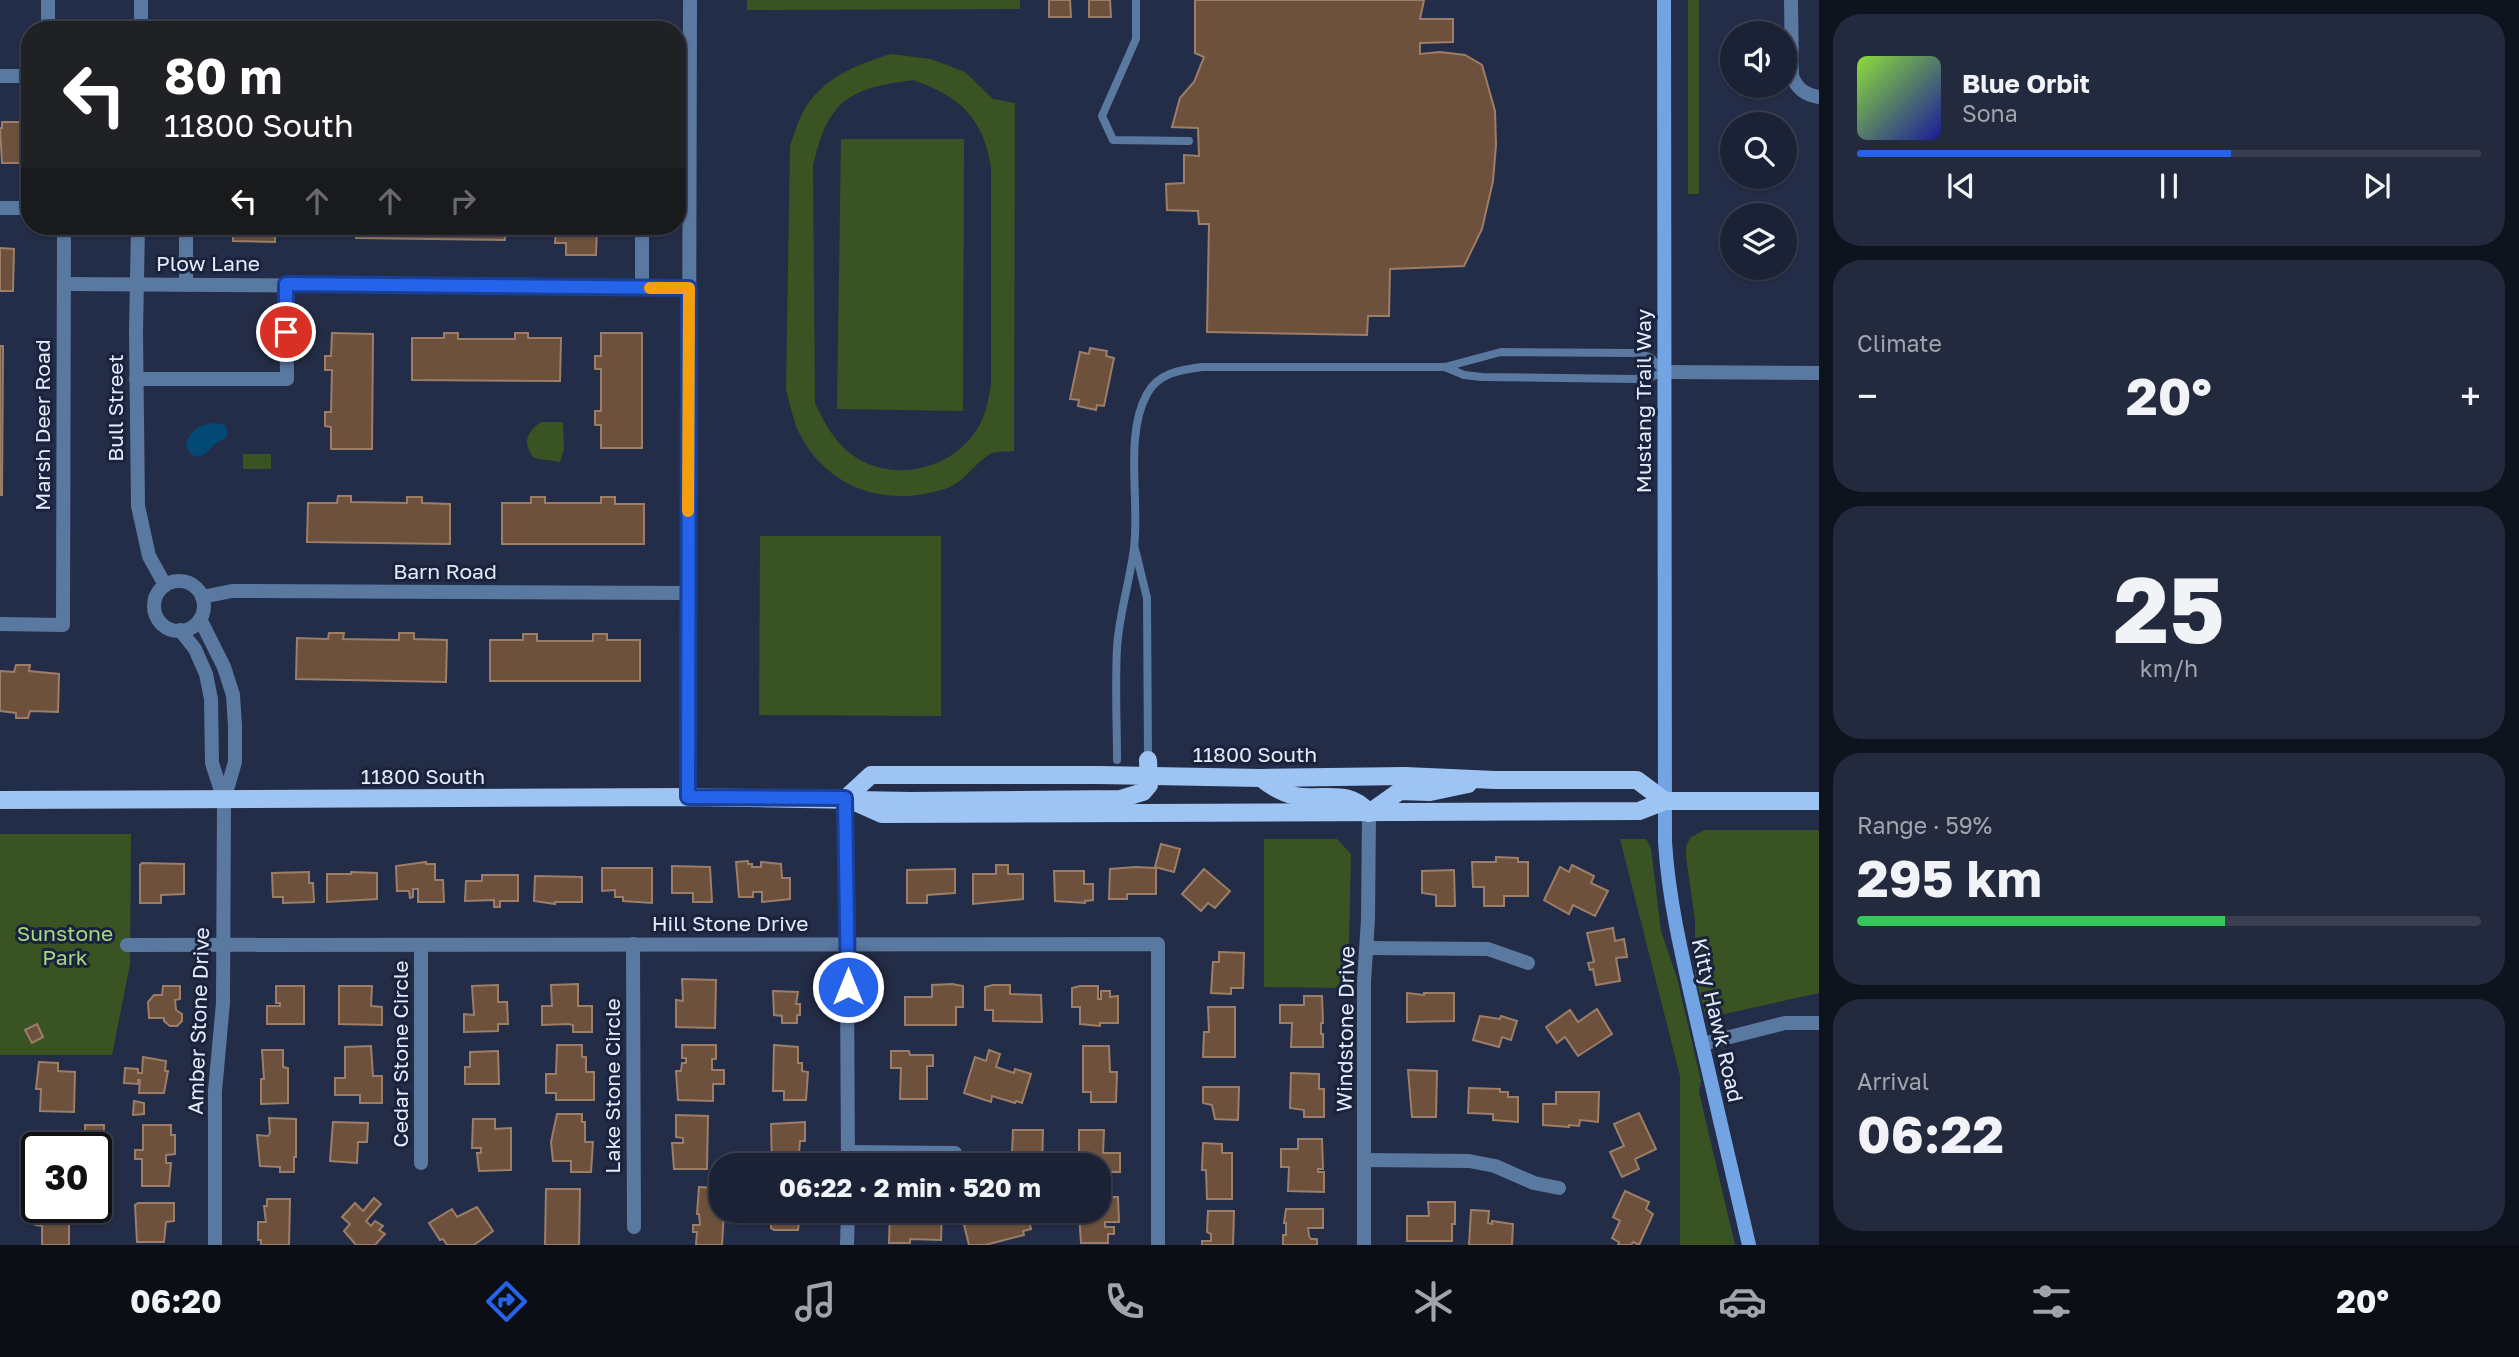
<!DOCTYPE html>
<meta charset="utf-8">
<style>
body{margin:0;font-family:"Golos Text",sans-serif;background:#242a3d;color:#f1f3f6;height:100vh;display:flex;flex-direction:column;font-size:26px;white-space:nowrap}
*{box-sizing:border-box;margin:0}
p{font-size:23px;color:#a0a4ad}
.icon{flex:none;width:38px;height:38px;fill:none;stroke:currentColor;stroke-width:2;stroke-linecap:round;stroke-linejoin:round}
.map{position:relative;flex:1;overflow:hidden}
.drawer{display:flex;flex-direction:column;gap:14px;padding:14px;background:#0f131d;width:700px}
.drawer>*{flex:none}
.banner{position:absolute;left:21px;top:21px;width:665px;height:214px;border-radius:28px;box-shadow:0 2px 5px #0004,0 0 0 2px #393f50;background:#202124;color:#fff;overflow:hidden}
.buttons{position:absolute;left:1720px;top:21px;display:grid;gap:14px}
.buttons a{display:grid;place-items:center;width:77px;height:77px;border-radius:50%;background:#1b2235;box-shadow:0 2px 5px #0004,0 0 0 2px #393f50;font-size:35px}
.speed{position:absolute;left:21px;top:1132px;display:flex;gap:14px;font-size:35px;font-weight:700;text-align:center}
.speed>*{display:grid;place-content:center;width:91px;height:91px;border-radius:50%;background:#1b2235;box-shadow:0 2px 5px #0004,0 0 0 2px #393f50;line-height:1}
.speed .limit{border:4px solid #111;border-radius:10px;background:#fff;color:#111}
.pin{position:absolute;display:grid;place-items:center;width:60px;height:60px;color:#fff;margin:-30px;border:4px solid #fff;border-radius:50%;box-shadow:0 2px 7px #0007}
.me{position:absolute;width:77px;margin:-38px;rotate:0deg;stroke-linejoin:round;filter:drop-shadow(0 0 5px #0008)}
.turn{display:flex;align-items:center;gap:24px;height:147px;padding:0 28px;font-size:32px}
.turn .icon{width:91px;height:91px;stroke-width:2.5}
.turn b{display:block;font-size:49px;line-height:60px}
.lanes{display:flex;align-items:center;height:66px;padding:0 28px;background:#0003;justify-content:center;gap:35px;direction:ltr}
.lanes .off{opacity:.35}
.big{font-size:52px;font-weight:700;line-height:1.1}
.drawer .card{flex:1;display:flex;flex-direction:column;justify-content:center;gap:10px;min-width:0;padding:0 24px;border-radius:28px;background:#242a3d}
.drawer .dial{align-items:center;gap:0}
.dial b{font-size:91px;line-height:1}
.song{display:flex;align-items:center;gap:21px}
.cover{width:84px;height:84px;border-radius:10px;background:linear-gradient(135deg,hsl(90 70% 55%),hsl(240 70% 35%))}
.played{height:7px;border-radius:4px;background:linear-gradient(90deg,#2563eb 60%,#393f50 60%)}
.keys{display:flex;justify-content:space-around;direction:ltr}
.heat{display:flex;justify-content:space-between;align-items:center;font-size:38px;direction:ltr}
.charge{height:10px;border-radius:5px;background:linear-gradient(90deg,#34c759 59%,#393f50 0)}
.trip{position:absolute;left:709px;top:1153px;width:402px;height:70px;border-radius:28px;background:#1b2235;box-shadow:0 2px 5px #0004,0 0 0 2px #393f50;font-weight:700;line-height:70px;text-align:center}
.menu{display:flex;height:112px;justify-content:space-around;align-items:center;background:#0b0e15;color:#a0a4ad}
.menu .icon{width:49px;height:49px}
.menu .active{color:#2563eb}
.menu b{font-size:32px;color:#f1f3f6}
main{display:flex;flex:1;min-height:0}
.map>svg:first-child{display:block}
.green{fill:#3a5322;fill-rule:evenodd}
.water{fill:#034976}
.building{fill:#6d513c;stroke:#9c7e68;stroke-width:2}
.lines{fill:none;stroke-linecap:round;stroke-linejoin:round}
.lane{stroke:#5a79a1;stroke-width:8}
.street{stroke:#5a79a1;stroke-width:14}
.secondary{stroke:#72a3e2;stroke-width:14}
.primary{stroke:#9ec4f4;stroke-width:18}
.route-casing{stroke:#184099;stroke-width:18}
.route{stroke:#2563eb;stroke-width:12}
.slow{stroke:#f59e0b;stroke-width:12}
.labels{text-anchor:middle;dominant-baseline:central;stroke-width:6;stroke-linejoin:round;paint-order:stroke}
.street-label{font-size:21px;fill:#e4ebfc;stroke:#1a233c}
.park-label{font-size:21px;fill:#a7d87f;stroke:#1a233c}
</style>
<main>
<div class="map">
<svg width="1819" height="1245" viewBox="0 0 1819 1245">
<rect width="100%" height="100%" fill="#242d47"/>
<g class="green">
<path d="M747 0H1020V9L747 10Z"/>
<rect x="1688" y="0" width="11" height="194"/>
<path d="M891 54 931 59 965 72 993 99 1015 103 1014 451C1007 452 998 451 992 453 976 461 966 480 950 487 888 510 823 489 796 426 792 414 789 401 786 390L790 146C794 135 798 121 804 110 824 77 856 65 891 54ZM913 80C959 96 984 118 991 168V384C989 399 986 413 979 426 955 468 898 483 857 458 836 445 825 424 815 403L813 166C818 143 827 112 849 98 867 86 892 83 913 80Z"/>
<path d="M841 139H964L963 411 837 409Z"/>
<path d="M541 422H563L564 449 560 462 534 458C522 443 526 433 541 422Z"/>
<rect x="243" y="454" width="28" height="15"/>
<path d="M760 536H941V716L759 715Z"/>
<path d="M1705 830H1819V993L1706 1018 1695 975V920L1686 857V846L1691 837Z"/>
<path d="M0 834H131L130 964 112 1055H0Z"/>
<path d="M1264 839H1337L1351 854 1348 988 1264 987Z"/>
<path d="M1620 839H1646L1651 848 1661 931 1677 978 1701 1081 1699 1092 1735 1245H1680V1076Z"/>
</g>
<path class="water" d="M215 423 225 425 228 435C225 438 222 440 218 442 207 449 207 459 192 455L186 447C188 431 200 424 215 423Z"/>
<g class="building">
<path d="M1049 0H1070L1071 17H1049Z"/>
<path d="M1089 0H1110L1111 17H1089Z"/>
<path d="M1195 0H1424L1420 19H1453V42L1420 43V54L1440 52 1465 55 1482 65 1495 111 1496 145 1493 181 1482 229 1464 266 1390 269 1389 316H1368L1367 335 1207 332 1209 224H1199L1198 211 1167 210 1166 184 1184 183V155L1199 156 1198 128 1172 127 1180 98 1194 82 1204 57 1195 53Z"/>
<path d="M25 116H30V163H2L0 128H2V122H25Z"/>
<path d="M233 226H275V242L233 241Z"/>
<path d="M356 226H505V240L356 238Z"/>
<path d="M556 226H597L596 255H566V243H555Z"/>
<path d="M0 248 14 249 13 291H0Z"/>
<path d="M332 333 373 334 372 449H331V427L325 426V412H331L332 370H325V356H331Z"/>
<path d="M444 333H458V339H515V333H528V338H561L560 381 412 380V338H444Z"/>
<path d="M601 333H642V448H601V425H595V411H601V369H595V356H601Z"/>
<path d="M0 346H3L2 495H0Z"/>
<path d="M1090 348 1107 351 1106 356 1114 358 1104 406 1097 405 1096 410 1078 406 1079 400 1070 399 1080 352 1089 354Z"/>
<path d="M338 496H351V502L407 503V497H422V503L450 504V544L307 542 308 503H337Z"/>
<path d="M531 497H545V503H601V497H615V504H644V544H502V503H531Z"/>
<path d="M329 633H344L343 639 399 640V633H414V639L447 640 446 682 296 679 297 638 328 639Z"/>
<path d="M523 634H537V641H593V634H607V640H640V681H490V640H523Z"/>
<path d="M16 665H30L29 671 59 674 58 712 30 711 28 718H16V713L0 711V671L14 672Z"/>
<path d="M1161 844 1180 849 1174 872 1155 867Z"/>
<path d="M1496 857 1518 858V862H1528V896H1504V906H1484V887H1473L1472 862H1496Z"/>
<path d="M748 861V864H752V867H761V862L781 864 782 878H790V899L762 902V892H753V897H739L736 862Z"/>
<path d="M426 862V864H435V880H443L444 902H418V889H413V897L410 898 409 891H397L396 866Z"/>
<path d="M142 863 184 864V894L161 895V903H140V865Z"/>
<path d="M996 865H1008V874H1023V899L973 904V874H996Z"/>
<path d="M1572 865 1594 876 1591 883 1608 891 1595 916 1573 905 1569 914 1544 900 1560 867 1569 872Z"/>
<path d="M672 866 710 867 712 902H693V893H672Z"/>
<path d="M1136 867 1156 868V894H1127V899H1109L1110 869Z"/>
<path d="M602 868H652V903L623 901V897H615V890L602 891Z"/>
<path d="M955 869V893L927 895V903H907V870Z"/>
<path d="M1204 869 1230 891 1215 908 1208 903 1201 911 1182 894Z"/>
<path d="M1454 870 1455 906H1436V895L1422 893V871Z"/>
<path d="M1054 871H1084V884H1093V900L1085 901V903L1055 901Z"/>
<path d="M309 872V883H313L314 902 283 903V897H273L272 873Z"/>
<path d="M351 872 377 873V899L327 902V874H351Z"/>
<path d="M482 875H518V901H500V907H494V900L465 901 466 881H482Z"/>
<path d="M535 876 582 877V902H555V904L534 901Z"/>
<path d="M1613 928 1615 941 1624 939 1627 957 1616 958 1620 981 1596 985 1593 969 1590 970 1588 963 1594 962 1587 933Z"/>
<path d="M1219 952 1244 953 1243 988H1231V994L1211 993 1213 962H1219Z"/>
<path d="M682 979 716 980 715 1028 676 1027V1000L683 1001Z"/>
<path d="M578 984V1006H592V1032H573V1025L568 1024 542 1025V1006H552L551 985Z"/>
<path d="M952 984 963 986V1007H956V1025H905V997H932V985Z"/>
<path d="M498 985V1002H507L508 1024H498V1031L464 1032V1014L474 1015 472 986Z"/>
<path d="M993 985H1010V994L1041 995 1042 1022 993 1021V1010H985V987Z"/>
<path d="M163 986H180V999L175 1000 176 1010 182 1014V1021L177 1026H170L164 1021V1018H149L148 1002 154 995H162Z"/>
<path d="M276 986H304V1024H267V1006H280V1003H276Z"/>
<path d="M339 986H372L371 1006 382 1007V1025L339 1024Z"/>
<path d="M1080 986H1098V999H1101V991H1110V997L1118 996V1023H1100V1026L1080 1024V1007H1072V988Z"/>
<path d="M773 991 798 992 796 1004H800V1015H797V1023H782V1016L774 1015Z"/>
<path d="M1407 993 1424 995V993H1454V1021L1407 1022Z"/>
<path d="M1304 996H1322L1323 1023H1321V1034H1323V1047H1291L1292 1023H1280V1005H1304Z"/>
<path d="M1208 1007H1235V1057H1203L1204 1032H1209Z"/>
<path d="M1597 1009 1612 1034 1578 1056 1565 1037 1557 1043 1546 1027 1570 1010 1578 1022Z"/>
<path d="M1480 1016 1500 1019 1501 1016 1517 1021 1511 1040 1502 1037 1499 1047 1473 1040Z"/>
<path d="M37 1024 43 1037 32 1043 25 1030Z"/>
<path d="M557 1045H582V1057H586V1072H594V1100H556V1093H546V1074H556Z"/>
<path d="M682 1045H716V1059H712V1070H724V1084H713V1101L678 1100 676 1071H681L682 1063H686V1058H682Z"/>
<path d="M774 1045 798 1047V1063H802V1071L808 1072 806 1100H784V1091H773Z"/>
<path d="M371 1046 373 1076H382V1103H360V1095H335V1078H345V1047Z"/>
<path d="M1083 1046H1109L1110 1072H1117L1116 1102H1091V1092H1083Z"/>
<path d="M262 1050H283V1067L288 1068V1103L261 1104V1079H264Z"/>
<path d="M989 1050 1000 1054 996 1067 1014 1073 1015 1069 1031 1074 1022 1103 1016 1101 1015 1103 992 1096 991 1102 964 1093 975 1057 986 1061Z"/>
<path d="M498 1051 499 1084H465V1067H470V1052Z"/>
<path d="M891 1051H909L910 1055H933V1066H927V1099H900L901 1068H891Z"/>
<path d="M143 1057 166 1061 165 1071H168L164 1093H139L140 1080H138V1084L124 1083 125 1068 138 1069V1073H142Z"/>
<path d="M39 1062 58 1063V1071L75 1072 74 1112 40 1111 41 1089H36Z"/>
<path d="M1408 1070 1437 1071 1436 1117H1412Z"/>
<path d="M1291 1073 1319 1074V1089H1324V1117H1304V1110L1290 1108Z"/>
<path d="M1203 1087H1239L1238 1120 1215 1119 1212 1105 1203 1103Z"/>
<path d="M1469 1088 1500 1089V1092H1508V1097H1518V1122L1493 1120V1114L1468 1113Z"/>
<path d="M1556 1092H1599L1598 1122 1580 1120 1579 1126 1569 1125V1127L1543 1125V1104H1556Z"/>
<path d="M134 1101 144 1103V1114L133 1115Z"/>
<path d="M1639 1113 1656 1149 1635 1159 1639 1169 1622 1177 1610 1152 1624 1146 1614 1124Z"/>
<path d="M557 1114H582V1122H585V1142H593L591 1172H571V1161H553L551 1142Z"/>
<path d="M676 1115 708 1116 707 1169H674L672 1143H683V1138L676 1137Z"/>
<path d="M269 1118 296 1119V1157H294V1172H280V1167L260 1166 257 1135 268 1136 270 1133Z"/>
<path d="M473 1119H495V1129L511 1128V1170L479 1171 477 1153H481V1148H472Z"/>
<path d="M333 1122 368 1123 367 1142H358L357 1163 330 1161Z"/>
<path d="M805 1122V1141H800L798 1166H772L771 1124Z"/>
<path d="M85 1125H104L103 1156H96V1148H85Z"/>
<path d="M143 1125H171V1135H175V1154L166 1155V1163H171L169 1186H142V1159H135V1150H143Z"/>
<path d="M1013 1130H1043L1042 1166H1018L1015 1164V1155H1012Z"/>
<path d="M1079 1130H1104L1103 1153H1120V1172H1099V1166H1079Z"/>
<path d="M36 1138 68 1139V1148H37V1157Z"/>
<path d="M1298 1139H1322L1323 1169H1318V1172H1324V1192L1288 1191 1289 1167H1281V1149H1298Z"/>
<path d="M1203 1143 1222 1144V1153H1232V1199H1207L1206 1170H1202Z"/>
<path d="M699 1187 717 1188 718 1212H724L722 1245H696L697 1232H693V1225H700L699 1214H697Z"/>
<path d="M546 1189H580L579 1245H545Z"/>
<path d="M1625 1191 1649 1202 1646 1209 1653 1214 1639 1245 1633 1242 1631 1245H1618L1619 1242 1612 1238 1620 1221 1613 1217Z"/>
<path d="M1099 1197H1118L1119 1222H1105V1227H1114V1234H1108V1243H1081L1079 1214 1080 1211H1099Z"/>
<path d="M35 1198 37 1208H69V1245H42V1226L35 1225Z"/>
<path d="M374 1198 381 1204 366 1221 371 1226 375 1221 383 1226 379 1230 385 1234 375 1245H356L344 1231 350 1224 342 1217 355 1203 363 1211Z"/>
<path d="M267 1199H290L289 1245H261V1240H258V1222H266L264 1206H267Z"/>
<path d="M1428 1202H1455V1224H1452V1241H1407V1216H1429Z"/>
<path d="M138 1203H174V1221L166 1222 164 1242H137L135 1205Z"/>
<path d="M477 1207 493 1231 474 1245H447L443 1239 440 1240 429 1223 452 1209 457 1217Z"/>
<path d="M1286 1209H1323V1228H1308L1309 1236 1311 1239H1317V1245H1283V1235H1286V1223H1284Z"/>
<path d="M1471 1210 1489 1211 1488 1223 1492 1224V1221L1513 1224 1512 1245H1469Z"/>
<path d="M771 1211H805V1215H800L798 1230H774L771 1228Z"/>
<path d="M900 1211 921 1214V1211H942L941 1240 910 1239V1243H889L890 1213H900Z"/>
<path d="M990 1211H1017L1020 1220 1028 1217 1031 1229 1023 1231 1024 1235 985 1245H969L964 1225 991 1217Z"/>
<path d="M1208 1211H1234L1233 1245H1202V1241H1211V1234L1207 1232Z"/>
</g>
<g class="lines">
<g class="lane">
<path d="M1136 0V39L1102 116 1113 140 1189 141"/>
<path d="M1135 549 1147 598 1148 759"/>
<path d="M1117 760C1117 723 1115 685 1117 648 1119 614 1130 581 1134 548 1140 503 1124 435 1147 394 1158 373 1180 370 1202 367H1445L1501 352 1635 353 1650 357 1664 372 1651 377 1635 379 1482 377 1464 375 1445 367"/>
</g>
<g class="street">
<path d="M141 0V30"/>
<path d="M1791 0 1792 76C1797 89 1805 95 1819 97"/>
<path d="M48 30V0"/>
<path d="M0 76H30"/>
<path d="M0 208H30"/>
<path d="M138 226 136 332 138 506 149 556 165 585"/>
<path d="M186 226V285"/>
<path d="M642 226V288"/>
<path d="M64 284 689 288"/>
<path d="M1664 372 1819 373"/>
<path d="M136 379H287L286 284"/>
<circle cx="179" cy="606" r="25"/>
<path d="M202 597 232 591 688 593"/>
<path d="M200 619 224 667 233 695 235 726V762L224 800 223 1003 215 1091V1245"/>
<path d="M0 624 63 625 64 226"/>
<path d="M180 630 195 649 206 674 211 699 212 763 224 800"/>
<path d="M688 797 690 0"/>
<path d="M846 798 848 1166"/>
<path d="M633 944 634 1227"/>
<path d="M127 945 1158 944V1245"/>
<path d="M421 945V1163"/>
<path d="M1367 948 1488 949 1528 963"/>
<path d="M1702 1044 1785 1023H1819"/>
<path d="M848 1152 955 1153"/>
<path d="M1364 1160 1469 1161 1495 1166 1534 1183 1559 1188"/>
<path d="M847 1245 848 1211"/>
<path d="M1364 1245V982L1368 919 1369 813"/>
</g>
<path class="secondary" d="M1664 0 1665 842C1669 905 1684 964 1698 1026 1715 1099 1732 1172 1749 1245"/>
<g class="primary">
<path d="M1261 778C1272 787 1282 793 1296 796 1324 801 1349 788 1369 813"/>
<path d="M846 798 871 775H1099L1261 778 1405 776 1495 780H1637L1665 801"/>
<path d="M0 800 688 797 911 801 1120 799 1143 792 1149 785 1148 760"/>
<path d="M855 802 882 814 1639 811 1665 801H1819"/>
<path d="M1369 813 1400 791 1430 792 1468 784"/>
</g>
</g>
<g class="lines">
<g class="route-casing">
<path id="route" d="M286 332V284L689 288 688 797 845 798 848 987"/>
</g>
<use href="#route" class="route"/>
<path class="slow" d="M650 288H689L688 511"/>
</g>
<g class="labels">
<g class="street-label">
<text x="208" y="263">Plow Lane</text>
<text transform="translate(1643 401) rotate(-90)">Mustang Trail Way</text>
<text transform="translate(115 408) rotate(-90)">Bull Street</text>
<text transform="translate(42 425) rotate(-90)">Marsh Deer Road</text>
<text x="445" y="571">Barn Road</text>
<text x="1255" y="754">11800 South</text>
<text x="423" y="776">11800 South</text>
<text x="730" y="923">Hill Stone Drive</text>
<text transform="translate(1718 1020) rotate(77)">Kitty Hawk Road</text>
<text transform="translate(198 1021) rotate(-88)">Amber Stone Drive</text>
<text transform="translate(1345 1029) rotate(-89)">Windstone Drive</text>
<text transform="translate(400 1054) rotate(-90)">Cedar Stone Circle</text>
<text transform="translate(612 1086) rotate(-90)">Lake Stone Circle</text>
</g>
<g class="park-label">
<text x="65" y="933">Sunstone<tspan x="65" dy="24">Park</tspan></text>
</g>
</g>
</svg>
<div class="buttons">
<a><svg class="icon" aria-label="sound" viewBox="0 0 24 24"><path d="M4 9h4l5-4v14l-5-4H4zM17 9q2 3 0 6"/></svg></a>
<a><svg class="icon" aria-label="search" viewBox="0 0 24 24"><circle cx="10" cy="10" r="6"/><path d="M15 15l6 6"/></svg></a>
<a><svg class="icon" aria-label="layers" viewBox="0 0 24 24"><path d="M12 4l9 5-9 5-9-5zM3 14l9 5 9-5"/></svg></a>
</div>
<div class="speed"><div class="limit">30</div></div>
<div class="pin" style="left:286px;top:332px;background:#d93025"><svg class="icon" aria-label="arrive" viewBox="0 0 24 24"><path d="M6 21V4h12l-3 4 3 4H6"/></svg></div>
<svg class="me" style="left:848px;top:987px" viewBox="-20 -20 40 40"><circle r="17" fill="#2563eb" stroke="#fff" stroke-width="3"/><path d="M0-11L8 9 0 5-8 9z" fill="#fff"/></svg>
<div class="trip">06:22 · 2 min · 520 m</div>
<div class="banner">
<div class="turn"><svg class="icon" aria-label="left" viewBox="0 0 24 24"><path d="M17 20v-9H6M10 6l-5 5 5 5"/></svg><div><b>80 m</b>11800 South</div></div>
<div class="lanes"><svg class="icon" aria-label="left" viewBox="0 0 24 24"><path d="M17 20v-9H6M10 6l-5 5 5 5"/></svg><svg class="icon off" aria-label="ahead" viewBox="0 0 24 24"><path d="M12 20V5M6 11l6-6 6 6"/></svg><svg class="icon off" aria-label="ahead" viewBox="0 0 24 24"><path d="M12 20V5M6 11l6-6 6 6"/></svg><svg class="icon off" aria-label="right" viewBox="0 0 24 24"><path d="M7 20v-9h11M14 6l5 5-5 5"/></svg></div>
</div>
</div>
<section class="drawer">
<div class="card">
<div class="song"><i class="cover"></i><div><b>Blue Orbit</b><p>Sona</p></div></div>
<div class="played"></div>
<div class="keys"><svg class="icon" aria-label="previous" viewBox="0 0 24 24"><path d="M18 5L8 12l10 7zM5 5v14"/></svg><svg class="icon" aria-label="pause" viewBox="0 0 24 24"><path d="M8 5v14M16 5v14"/></svg><svg class="icon" aria-label="next" viewBox="0 0 24 24"><path d="M6 5l10 7-10 7zM19 5v14"/></svg></div>
</div>
<div class="card"><p>Climate</p>
<div class="heat"><a>−</a><b class="big">20°</b><a>+</a></div>
</div>
<div class="card dial"><b>25</b><p>km/h</p></div>
<div class="card"><p>Range · 59%</p><b class="big">295 km</b><div class="charge"></div></div>
<div class="card"><p>Arrival</p><b class="big">06:22</b></div>
</section>
</main>
<nav class="menu">
<b>06:20</b>
<svg class="icon active" aria-label="directions" viewBox="0 0 24 24"><path d="M12 3l9 9-9 9-9-9zM9 14v-3h6M13 9l2 2-2 2"/></svg>
<svg class="icon" aria-label="music" viewBox="0 0 24 24"><path d="M9 18V5l10-2v13"/><circle cx="6" cy="18" r="3"/><circle cx="16" cy="16" r="3"/></svg>
<svg class="icon" aria-label="phone" viewBox="0 0 24 24"><path d="M5 4h4l2 5-3 2q2 4 5 5l2-3 5 2v4C11 20 4 13 5 4z"/></svg>
<svg class="icon" aria-label="climate" viewBox="0 0 24 24"><path d="M12 3v18M4 7l16 10M4 17L20 7"/></svg>
<svg class="icon" aria-label="car" viewBox="0 0 24 24"><path d="M5 17H2v-5l4-1 3-4h7l3 4 3 1v5h-3M9 17h6M6 11h13"/><circle cx="7" cy="17" r="2"/><circle cx="17" cy="17" r="2"/></svg>
<svg class="icon" aria-label="filters" viewBox="0 0 24 24"><path d="M4 7h16M4 17h16"/><circle cx="9" cy="7" r="2"/><circle cx="15" cy="17" r="2"/></svg>
<b>20°</b>
</nav>
